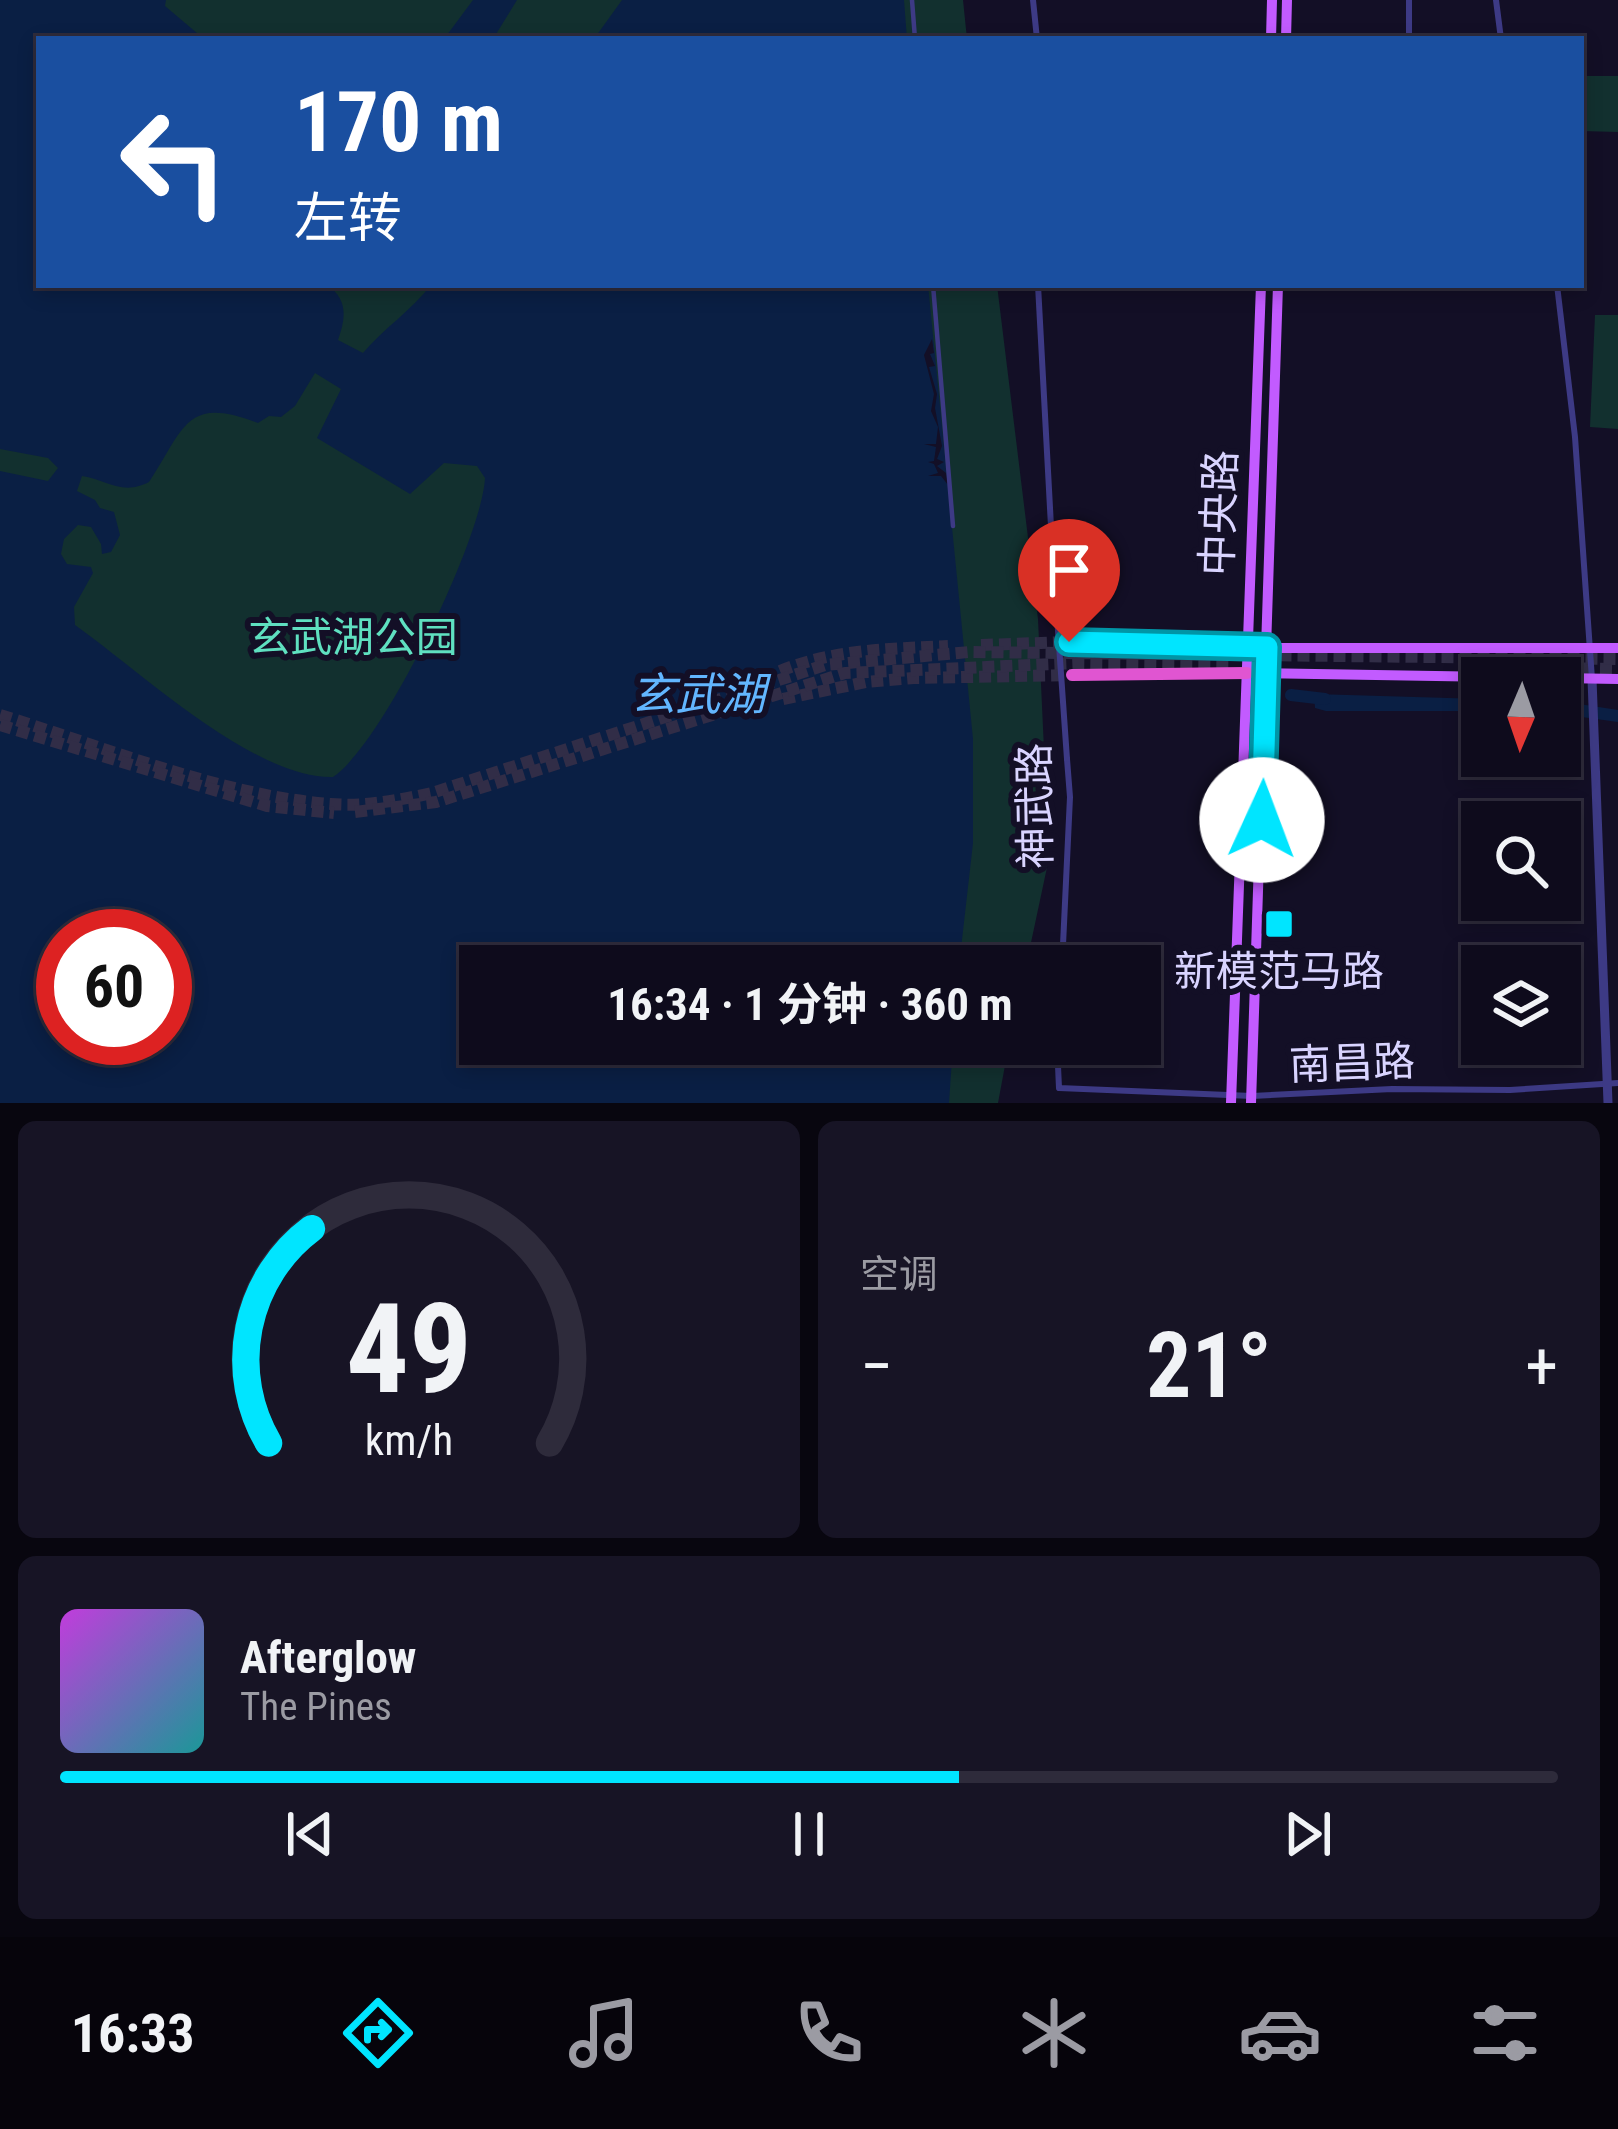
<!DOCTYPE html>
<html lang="zh">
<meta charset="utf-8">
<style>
body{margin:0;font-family:"Roboto Condensed","Noto Sans SC",sans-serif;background:#171425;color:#f1f3f6;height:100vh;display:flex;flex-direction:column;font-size:45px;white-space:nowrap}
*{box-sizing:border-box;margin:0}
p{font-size:39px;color:#9b9ba3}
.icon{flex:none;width:66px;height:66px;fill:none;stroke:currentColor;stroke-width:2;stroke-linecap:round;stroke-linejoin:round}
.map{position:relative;height:1103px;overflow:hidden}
.details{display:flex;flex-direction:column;gap:18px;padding:18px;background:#08060f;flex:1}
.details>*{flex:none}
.banner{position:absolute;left:36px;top:36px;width:1548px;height:252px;border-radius:0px;box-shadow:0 6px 18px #0003,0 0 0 3px #2e2b3b;background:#1a4fa0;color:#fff;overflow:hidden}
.needle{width:78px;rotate:182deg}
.controls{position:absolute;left:1461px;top:657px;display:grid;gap:24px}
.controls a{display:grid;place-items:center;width:120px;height:120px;border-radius:0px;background:#0e0b1c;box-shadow:0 6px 18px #0003,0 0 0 3px #2e2b3b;font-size:60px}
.speed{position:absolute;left:36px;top:909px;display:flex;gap:24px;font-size:60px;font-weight:700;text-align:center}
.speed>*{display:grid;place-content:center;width:156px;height:156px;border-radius:50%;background:#0e0b1c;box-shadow:0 6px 18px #0003,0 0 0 3px #2e2b3b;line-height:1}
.speed .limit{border:18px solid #d22;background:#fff;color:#111}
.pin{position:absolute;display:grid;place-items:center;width:102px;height:102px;color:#fff;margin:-123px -51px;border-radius:50% 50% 50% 0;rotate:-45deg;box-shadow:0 0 12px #0007}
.pin .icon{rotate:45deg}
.me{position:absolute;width:132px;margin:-66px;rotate:2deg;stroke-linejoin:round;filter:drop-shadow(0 0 9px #0008)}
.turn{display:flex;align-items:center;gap:42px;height:252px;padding:0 60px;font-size:54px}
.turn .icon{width:156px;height:156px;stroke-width:2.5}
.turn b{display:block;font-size:84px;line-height:102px}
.big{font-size:90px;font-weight:700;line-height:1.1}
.details .widget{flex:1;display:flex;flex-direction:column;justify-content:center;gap:18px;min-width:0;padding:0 42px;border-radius:18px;background:#171425}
.details .dial{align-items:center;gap:0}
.dial svg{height:312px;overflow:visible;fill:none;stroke:#2e2b3b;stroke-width:7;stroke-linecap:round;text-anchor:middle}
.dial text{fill:#f1f3f6;stroke:none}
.song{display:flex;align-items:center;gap:36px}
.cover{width:144px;height:144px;border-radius:18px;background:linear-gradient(135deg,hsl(290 70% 55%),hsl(180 70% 35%))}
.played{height:12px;border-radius:6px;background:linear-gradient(90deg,#00e5ff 60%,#2e2b3b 60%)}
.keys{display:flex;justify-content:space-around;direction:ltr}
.heat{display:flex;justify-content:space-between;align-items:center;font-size:66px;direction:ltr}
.details .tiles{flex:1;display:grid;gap:18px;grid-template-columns:1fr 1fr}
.widget:last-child{grid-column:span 2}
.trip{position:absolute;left:459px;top:945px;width:702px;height:120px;border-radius:0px;background:#0e0b1c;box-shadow:0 6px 18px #0003,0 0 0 3px #2e2b3b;font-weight:700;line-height:120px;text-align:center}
.menu{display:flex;height:192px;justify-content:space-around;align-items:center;background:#06040b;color:#9b9ba3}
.menu .icon{width:84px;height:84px}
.menu .selected{color:#00e5ff}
.menu b{font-size:54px;color:#f1f3f6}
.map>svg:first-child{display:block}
.green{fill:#12302f;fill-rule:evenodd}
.water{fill:#0a1f44;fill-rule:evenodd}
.pier{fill:#130f26}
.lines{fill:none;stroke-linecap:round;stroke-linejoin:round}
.river{stroke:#0a1f44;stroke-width:12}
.trunk-tunnel{stroke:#312d47;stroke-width:12;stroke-dasharray:12 6;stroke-linecap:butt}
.pedestrian{stroke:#3d3a85;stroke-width:4.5}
.minor{stroke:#3d3a85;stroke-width:6}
.tertiary{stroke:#3d3a85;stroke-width:9}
.primary{stroke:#c25bff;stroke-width:10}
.trunk{stroke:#e055d1;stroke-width:12}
.minor-bridge{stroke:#3d3a85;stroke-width:6}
.route-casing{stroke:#0095a6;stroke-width:30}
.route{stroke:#00e5ff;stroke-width:21}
.poi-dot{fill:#00e5ff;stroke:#130f26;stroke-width:4.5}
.labels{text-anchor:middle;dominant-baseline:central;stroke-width:12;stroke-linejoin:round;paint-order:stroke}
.street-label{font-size:42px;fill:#d9d4ff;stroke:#130f26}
.park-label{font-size:42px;fill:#5fe0c0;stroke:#130f26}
.poi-label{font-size:42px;fill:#d9d4ff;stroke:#130f26}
.water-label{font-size:45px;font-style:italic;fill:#62b6ff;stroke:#130f26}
</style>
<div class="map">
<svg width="1618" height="1103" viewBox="0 0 1618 1103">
<rect width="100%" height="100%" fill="#130f26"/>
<g class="green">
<path d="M0 0H963L967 39H39V285H997L1038 619 1049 858 1026 966H480V1044H1009L998 1103H0ZM63 936H165V1038H63Z"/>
<path d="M1581 76H1618V132L1581 131Z"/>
<path d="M1595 315H1618V429L1590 427Z"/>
</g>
<g class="water">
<path d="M0 0H166L165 6 204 39H39V285H327C348 299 346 318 338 340L363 353C384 328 411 311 431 285H928L973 739V843L959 966H480V1044H953L949 1103H0V471L48 481 58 468 48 458 0 449ZM315 373 341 389 317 438 410 494 444 463 477 466 485 478C482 539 383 744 333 777 254 779 140 671 75 625L74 607 93 573 91 567 67 564 61 554 64 539 78 525 91 527 101 544 102 554 111 552 120 535 114 512 100 508 95 500 77 491 82 476C108 480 122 496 149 482 185 427 186 395 258 423L269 416 281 417 295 406ZM63 936H165V1038H63Z"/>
<path d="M473 0H517L493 39H444Z"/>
<path d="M622 0H904L907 39H594Z"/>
<path d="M1314 694 1482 699V711H1326L1315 708Z"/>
<path d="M1560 701 1618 710V722L1560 714Z"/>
</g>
<path class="pier" d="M932 339 934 353 930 354 935 366 929 367 937 394 935 408 942 446 937 459 944 462 937 466 946 473 948 485 941 476H928L938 473 934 464 928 462 934 461 936 447 924 444H936L938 427 931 411 934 394 924 355Z"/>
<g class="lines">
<path class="river" d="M1291 695 1325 699"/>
<g class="trunk-tunnel">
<path d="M981 645 1068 642"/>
<path d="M1492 667 1618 669"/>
<path d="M780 671C835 649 890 649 948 646"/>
<path d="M783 699 866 682 914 678 1072 675"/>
<path d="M0 715C105 747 222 796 331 804 365 807 399 800 432 793L825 665 969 652 1618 659"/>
<path d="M0 725 267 806 334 813"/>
<path d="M355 812 436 802 845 673 1079 663 1231 665"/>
</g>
<g class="pedestrian">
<path d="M912 0 915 39"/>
<path d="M933 285 953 526"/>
</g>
<g class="minor">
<path d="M1033 0 1037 39"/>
<path d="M1496 0 1501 39"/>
<path d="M1409 39V0"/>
<path d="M1038 285 1052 545"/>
<path d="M1557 285 1575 437 1592 679"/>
<path d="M1062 966 1070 797 1067 759"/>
<path d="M1057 1044 1059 1088 1252 1096 1392 1089 1510 1090 1618 1083"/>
</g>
<path class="tertiary" d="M1592 679 1608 1103"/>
<g class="primary">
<path d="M1271 39 1272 0"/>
<path d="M1286 39 1287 0"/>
<path d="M1247 648H1618"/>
<path d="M1247 673 1558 678"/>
<path d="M1560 678 1618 679"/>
<path d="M1231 1103 1261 285"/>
<path d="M1251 1103 1278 285"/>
</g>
<g class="trunk">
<path d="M1069 642H1158L1247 648"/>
<path d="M1072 675 1247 673"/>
</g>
<path class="minor-bridge" d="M1052 545 1067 759"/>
</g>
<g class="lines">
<g class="route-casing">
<path id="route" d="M1069 642 1267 647 1262 820"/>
</g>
<use href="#route" class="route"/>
</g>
<rect class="poi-dot" x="1264" y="909" width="30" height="30" rx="6"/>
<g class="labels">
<g class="street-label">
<text transform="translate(1219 513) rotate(-88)">中央路</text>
<text transform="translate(1035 806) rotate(-91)">神武路</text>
<text transform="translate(1352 1063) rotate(-2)">南昌路</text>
</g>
<g class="park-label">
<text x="353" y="637">玄武湖公园</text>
</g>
<g class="poi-label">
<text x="1279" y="971">新模范马路</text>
</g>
<g class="water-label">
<text x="698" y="694">玄武湖</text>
</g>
</g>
</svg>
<div class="controls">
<a><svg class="needle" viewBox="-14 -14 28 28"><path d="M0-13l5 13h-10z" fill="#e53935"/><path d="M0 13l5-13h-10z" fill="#9b9ba3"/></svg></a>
<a><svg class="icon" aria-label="search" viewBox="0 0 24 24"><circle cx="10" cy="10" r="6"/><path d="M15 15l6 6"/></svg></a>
<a><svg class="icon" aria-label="layers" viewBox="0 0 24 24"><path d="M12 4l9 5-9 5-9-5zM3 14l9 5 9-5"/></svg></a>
</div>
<div class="speed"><div class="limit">60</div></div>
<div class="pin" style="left:1069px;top:642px;background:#d93025"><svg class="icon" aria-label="arrive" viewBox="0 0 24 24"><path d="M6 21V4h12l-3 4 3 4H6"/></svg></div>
<svg class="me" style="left:1262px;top:820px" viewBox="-20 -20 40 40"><circle r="19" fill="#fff"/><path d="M0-13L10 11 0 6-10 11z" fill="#00e5ff"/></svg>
<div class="trip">16:34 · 1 分钟 · 360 m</div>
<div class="banner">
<div class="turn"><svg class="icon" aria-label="left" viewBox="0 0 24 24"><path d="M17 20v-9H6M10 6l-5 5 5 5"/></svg><div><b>170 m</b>左转</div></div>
</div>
</div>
<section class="details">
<div class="tiles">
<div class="widget dial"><svg viewBox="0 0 100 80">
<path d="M14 69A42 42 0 1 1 86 69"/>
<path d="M14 69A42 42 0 0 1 25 14" stroke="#00e5ff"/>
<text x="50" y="56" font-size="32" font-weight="700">49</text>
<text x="50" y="72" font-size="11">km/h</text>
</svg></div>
<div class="widget"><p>空调</p>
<div class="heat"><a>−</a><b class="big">21°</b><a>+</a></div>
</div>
<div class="widget">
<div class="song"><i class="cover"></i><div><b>Afterglow</b><p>The Pines</p></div></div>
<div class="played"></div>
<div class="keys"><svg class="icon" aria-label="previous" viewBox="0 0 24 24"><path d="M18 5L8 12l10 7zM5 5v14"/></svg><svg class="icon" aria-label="pause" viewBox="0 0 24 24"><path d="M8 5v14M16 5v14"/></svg><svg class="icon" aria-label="next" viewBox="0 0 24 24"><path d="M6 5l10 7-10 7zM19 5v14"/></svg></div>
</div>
</div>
</section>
<nav class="menu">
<b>16:33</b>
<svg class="icon selected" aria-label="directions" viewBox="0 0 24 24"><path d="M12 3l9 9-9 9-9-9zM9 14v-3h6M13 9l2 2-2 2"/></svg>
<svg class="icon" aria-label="music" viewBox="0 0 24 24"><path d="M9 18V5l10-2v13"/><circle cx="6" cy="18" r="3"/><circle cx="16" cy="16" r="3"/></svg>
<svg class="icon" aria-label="phone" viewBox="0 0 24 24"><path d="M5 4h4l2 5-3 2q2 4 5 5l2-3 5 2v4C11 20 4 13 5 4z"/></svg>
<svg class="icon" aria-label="climate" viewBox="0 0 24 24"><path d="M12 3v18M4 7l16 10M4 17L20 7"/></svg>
<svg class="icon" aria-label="car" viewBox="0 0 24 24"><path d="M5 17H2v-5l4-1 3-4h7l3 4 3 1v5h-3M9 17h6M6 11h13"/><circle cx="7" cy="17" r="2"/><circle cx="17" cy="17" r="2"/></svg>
<svg class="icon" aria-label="filters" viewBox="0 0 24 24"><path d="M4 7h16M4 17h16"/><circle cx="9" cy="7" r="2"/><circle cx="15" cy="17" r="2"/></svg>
</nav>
